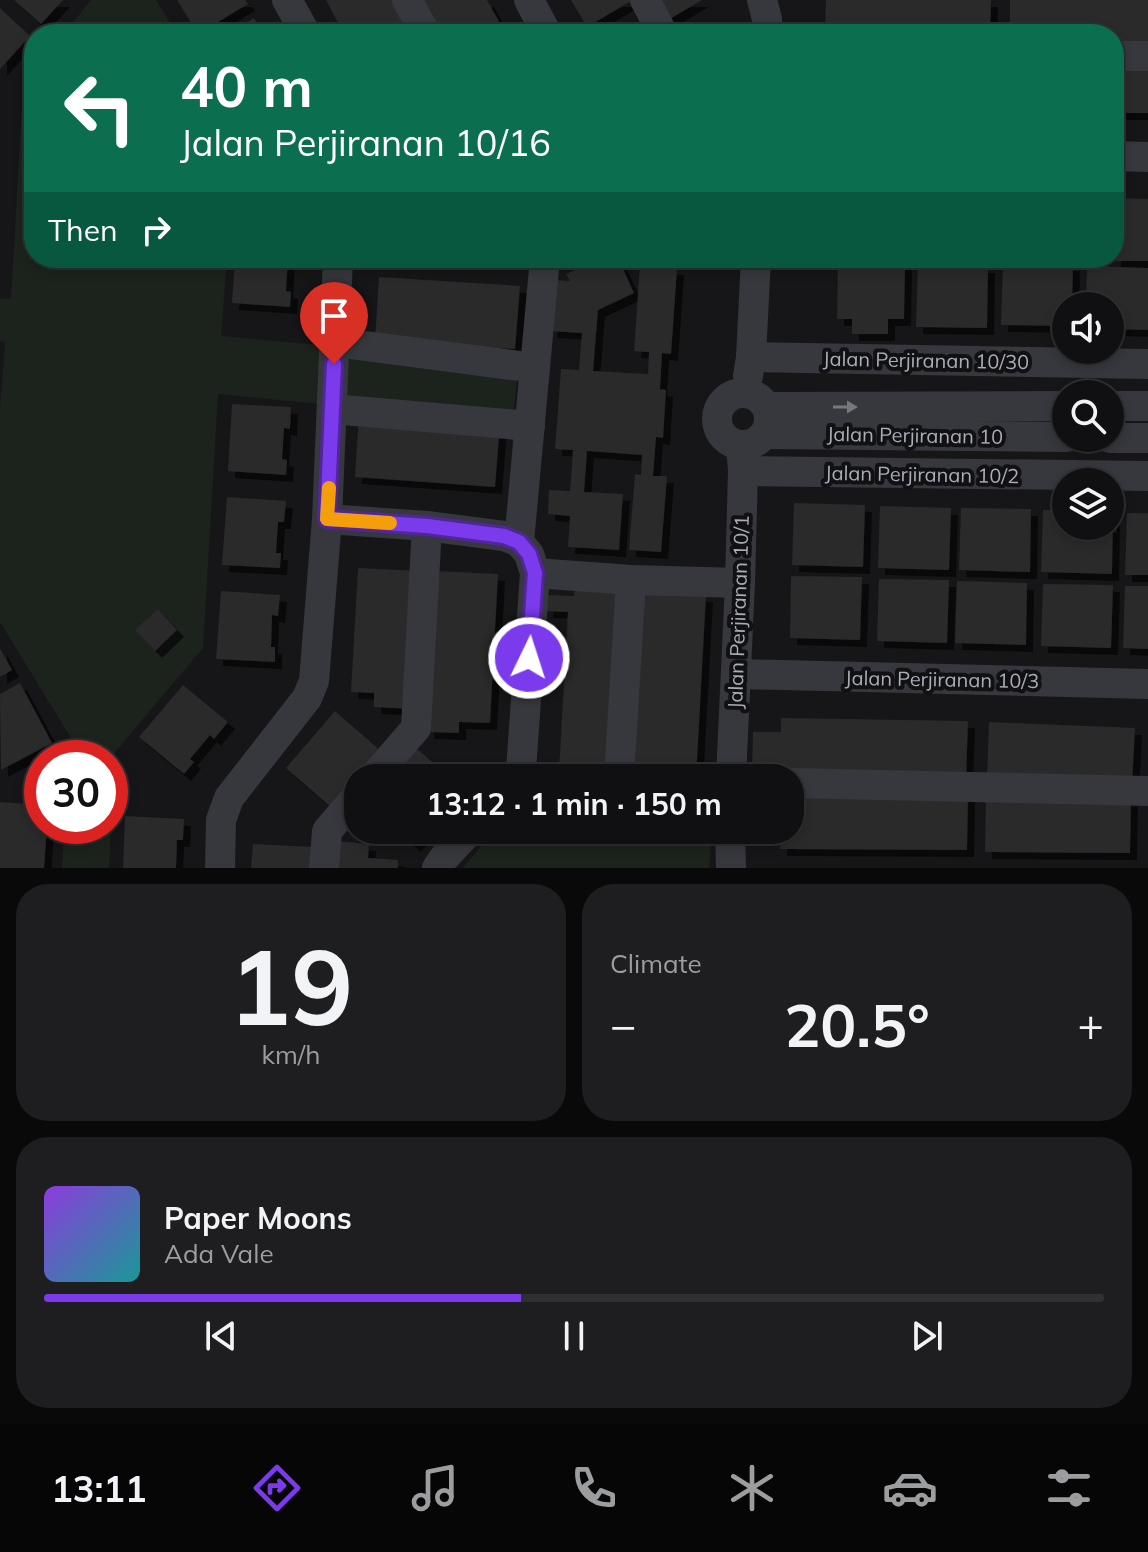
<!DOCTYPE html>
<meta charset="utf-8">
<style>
body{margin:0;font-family:Mulish,sans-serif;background:#1e1e20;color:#f1f3f6;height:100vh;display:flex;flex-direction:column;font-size:30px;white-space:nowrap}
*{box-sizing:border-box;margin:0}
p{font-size:26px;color:#9c9d9f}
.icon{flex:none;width:44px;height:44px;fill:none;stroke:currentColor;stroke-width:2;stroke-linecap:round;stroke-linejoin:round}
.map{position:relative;height:868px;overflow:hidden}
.side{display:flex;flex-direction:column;gap:16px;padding:16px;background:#09090a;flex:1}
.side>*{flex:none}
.guide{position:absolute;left:24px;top:24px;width:1100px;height:244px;border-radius:32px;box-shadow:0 4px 12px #0003,0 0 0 2px #303032;background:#0b6e4f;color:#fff;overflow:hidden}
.tools{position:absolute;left:1052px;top:292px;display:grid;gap:16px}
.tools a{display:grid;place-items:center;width:72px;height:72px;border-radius:50%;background:#101012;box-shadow:0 4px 12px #0003,0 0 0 2px #303032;font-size:40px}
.speed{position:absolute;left:24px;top:740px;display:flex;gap:16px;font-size:40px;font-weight:700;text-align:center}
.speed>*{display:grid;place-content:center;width:104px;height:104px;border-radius:50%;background:#101012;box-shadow:0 4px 12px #0003,0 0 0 2px #303032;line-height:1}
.speed .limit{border:12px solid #d22;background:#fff;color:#111}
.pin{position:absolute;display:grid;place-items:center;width:68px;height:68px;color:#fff;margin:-82px -34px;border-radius:50% 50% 50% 0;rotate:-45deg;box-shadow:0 0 8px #0007}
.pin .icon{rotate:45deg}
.me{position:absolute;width:88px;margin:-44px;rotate:4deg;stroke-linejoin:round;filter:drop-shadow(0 0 6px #0008)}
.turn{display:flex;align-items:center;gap:28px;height:168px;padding:0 24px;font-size:36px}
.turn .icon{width:104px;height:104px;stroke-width:2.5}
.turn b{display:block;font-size:56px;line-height:68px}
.then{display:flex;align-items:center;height:76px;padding:0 24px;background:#0003;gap:16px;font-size:30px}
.big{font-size:60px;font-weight:700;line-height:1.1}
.side .tile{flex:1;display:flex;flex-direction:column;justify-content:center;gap:12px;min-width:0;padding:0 28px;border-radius:32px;background:#1e1e20}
.side .dial{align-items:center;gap:0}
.dial b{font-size:104px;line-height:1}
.song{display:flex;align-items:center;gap:24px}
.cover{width:96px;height:96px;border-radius:12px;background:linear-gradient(135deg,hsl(270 70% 55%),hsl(180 70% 35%))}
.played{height:8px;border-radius:4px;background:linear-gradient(90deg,#7c3aed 45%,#303032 45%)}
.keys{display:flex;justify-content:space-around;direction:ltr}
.heat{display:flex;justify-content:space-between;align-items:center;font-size:44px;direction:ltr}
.side .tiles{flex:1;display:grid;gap:16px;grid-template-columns:1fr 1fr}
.tile:last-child{grid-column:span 2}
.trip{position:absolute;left:344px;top:764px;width:460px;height:80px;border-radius:32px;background:#101012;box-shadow:0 4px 12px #0003,0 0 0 2px #303032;font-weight:700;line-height:80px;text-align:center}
.tabs{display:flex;height:128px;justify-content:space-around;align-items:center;background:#060607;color:#9c9d9f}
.tabs .icon{width:56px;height:56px}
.tabs .selected{color:#7c3aed}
.tabs b{font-size:36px;color:#f1f3f6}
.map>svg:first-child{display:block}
.green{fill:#1c231d}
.building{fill:#29292c;filter:url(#shadow)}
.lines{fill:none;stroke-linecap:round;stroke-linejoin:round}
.minor{stroke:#37383d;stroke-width:30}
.oneway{fill:#757881}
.route-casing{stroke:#51269a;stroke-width:20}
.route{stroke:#7c3aed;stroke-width:14}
.slow{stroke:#f59e0b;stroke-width:14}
.labels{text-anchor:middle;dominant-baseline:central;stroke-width:8;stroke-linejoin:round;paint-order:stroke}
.street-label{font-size:20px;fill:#a8adb8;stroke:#111113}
</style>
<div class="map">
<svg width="1148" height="868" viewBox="0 0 1148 868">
<defs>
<filter id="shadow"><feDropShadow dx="7" dy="7" stdDeviation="0" flood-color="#0009"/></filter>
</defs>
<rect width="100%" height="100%" fill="#161618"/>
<g class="green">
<path d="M91 0H156L177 34H64Z"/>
<path d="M34 73V258H227L221 336 519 364 512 423 218 394 203 648 115 752 109 868H62L65 826H110V758H70L71 738 0 622V408L5 343 0 341V298L11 299 23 88Z"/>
<path d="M495 830H642L712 833 709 868H463Z"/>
</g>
<g class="building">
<path d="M14 0H63L41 24Z"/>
<path d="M177 0H245L248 4 198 34Z"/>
<path d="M326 0H395L413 34H344Z"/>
<path d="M418 0H487L506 34H437Z"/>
<path d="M571 0H633L587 27Z"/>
<path d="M656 0H702L668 20Z"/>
<path d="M826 0H991L990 34H825Z"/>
<path d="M1010 0H1148V42H1114V34H1010Z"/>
<path d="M0 8 30 36 0 69Z"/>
<path d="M254 18 264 34H227Z"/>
<path d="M1114 70 1148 71V113H1114Z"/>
<path d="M1114 198 1148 199V261H1114Z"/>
<path d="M235 258H288L286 291 291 292 290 307 232 303Z"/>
<path d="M602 258H618L634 293 598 310 593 371 648 374 649 352 634 351 640 266 677 268 671 354 662 353 660 389 666 390 663 438 656 437 653 476H667L661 552 629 550 635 474 641 475 642 455 587 451 584 492 623 494 619 550 568 547 570 516 548 514 549 490 570 491 573 450 555 449 561 369 579 370 582 333 550 331 554 280 570 281 566 274Z"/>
<path d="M838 261 905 262 904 319H888V334H852V319H837Z"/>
<path d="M1003 263 1073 264 1072 306H1066V326L1001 325Z"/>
<path d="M918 265 988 266 987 328 916 327Z"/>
<path d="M1087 266 1148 268V330L1110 329V306H1086Z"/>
<path d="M379 277 520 286 515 349 375 340Z"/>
<path d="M232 404 291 407 290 429 284 428 282 459 287 460 286 475 228 471Z"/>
<path d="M359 414 500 423 495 487 355 477Z"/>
<path d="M227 497 286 501 284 522H278L276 553H281L280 568 222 565Z"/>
<path d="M794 503 865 505 863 567 792 565Z"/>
<path d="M880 506 951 508 949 570 878 568Z"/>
<path d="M961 508 1031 509 1030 572 959 570Z"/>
<path d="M1043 510H1066V526H1110V511H1113L1112 574 1041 572Z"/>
<path d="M1127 513H1148V575H1125Z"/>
<path d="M358 568 421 571 413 709 374 707V693L351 692Z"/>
<path d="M436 571 498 574 490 723 459 722V733L427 732Z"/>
<path d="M791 576 862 577 860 640 790 638Z"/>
<path d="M879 579 949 580 947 643 877 641Z"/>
<path d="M957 581 1027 583 1026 645 955 643Z"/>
<path d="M575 583 626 586 615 774 559 771 568 612 546 611 547 595 574 596Z"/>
<path d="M1043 584 1113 585 1111 648 1041 646Z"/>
<path d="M1125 586H1148V649L1123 648Z"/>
<path d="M221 591 280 595 278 616 272 615 271 647H275V662L216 659Z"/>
<path d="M642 592 706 595 696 778H632Z"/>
<path d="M158 609 177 630 155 651 135 630Z"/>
<path d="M0 648 12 670 0 677Z"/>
<path d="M20 683 52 743 1 770 0 694Z"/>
<path d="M183 685 228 722 214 739 210 735 190 759 194 762 184 774 139 737Z"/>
<path d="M335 711 382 752 358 778 333 809 286 768Z"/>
<path d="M781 718 968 721 966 778 752 774 753 732H781Z"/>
<path d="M989 722 1135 728 1132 784 987 778Z"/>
<path d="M416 748 451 778H390Z"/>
<path d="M790 793 968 794 967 850 780 849 781 835H753V830H790Z"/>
<path d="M986 795 1131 796 1130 853 985 852Z"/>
<path d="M0 802 42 805V826H47L44 868H0Z"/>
<path d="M125 816 184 819 183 840H177L176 868H123Z"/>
<path d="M397 830H427L414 845Z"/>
<path d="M337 841 369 844 368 858 398 860V868H335Z"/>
<path d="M253 844 315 847 314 868H251Z"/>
</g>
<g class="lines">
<g class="minor">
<path d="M287 0 306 34"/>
<path d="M407 0 426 34"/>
<path d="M529 0 547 34"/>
<path d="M645 0 663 34"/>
<path d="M762 0 767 19V34"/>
<path d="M1114 56H1148"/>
<path d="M1114 156 1148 157"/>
<path d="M335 342 535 368"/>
<path d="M751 357 1148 364"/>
<path d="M748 376 751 357 756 258"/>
<circle cx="743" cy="419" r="26"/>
<path d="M1110 406H1148"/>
<path d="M767 407 1066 406"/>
<path d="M332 409 530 426"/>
<path d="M765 434 1066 437"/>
<path d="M1110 438H1148"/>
<path d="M743 471 1148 476"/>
<path d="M327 519 427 526 504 536 519 542 529 554 535 573 521 770 517 778"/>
<path d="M519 542 545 258"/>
<path d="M535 573 631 580 740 583"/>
<path d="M737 674 1148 684"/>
<path d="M373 778 416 728 427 526"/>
<path d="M619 778 631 580"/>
<path d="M731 778 740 583 743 471 741 445"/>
<path d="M790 783 1148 791"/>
<path d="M730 830 731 868"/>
<path d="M220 868 221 820 229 798 307 698 314 681 327 519 338 258"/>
<path d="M324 868 327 831 358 795"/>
<path d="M437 868 443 859 470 830"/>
</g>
</g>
<defs><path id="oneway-solid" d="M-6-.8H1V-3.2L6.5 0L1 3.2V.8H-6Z" transform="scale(2)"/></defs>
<use class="oneway" href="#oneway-solid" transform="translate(845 407)"/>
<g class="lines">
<g class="route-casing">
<path id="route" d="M334 364 327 519 427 526 504 536 519 542 529 554 535 573 529 658"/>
</g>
<use href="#route" class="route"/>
<path class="slow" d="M329 488 327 519 390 523"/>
</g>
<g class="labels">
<g class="street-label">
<text transform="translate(926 360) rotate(1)">Jalan Perjiranan 10/30</text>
<text transform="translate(915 435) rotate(1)">Jalan Perjiranan 10</text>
<text transform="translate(922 474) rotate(1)">Jalan Perjiranan 10/2</text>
<text transform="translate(738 612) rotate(-88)">Jalan Perjiranan 10/1</text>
<text transform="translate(942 679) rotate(1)">Jalan Perjiranan 10/3</text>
</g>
</g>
</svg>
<div class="tools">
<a><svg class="icon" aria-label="sound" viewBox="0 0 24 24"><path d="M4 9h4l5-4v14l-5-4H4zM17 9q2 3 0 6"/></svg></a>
<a><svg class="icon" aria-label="search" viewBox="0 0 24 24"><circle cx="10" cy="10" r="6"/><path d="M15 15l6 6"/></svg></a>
<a><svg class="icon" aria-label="layers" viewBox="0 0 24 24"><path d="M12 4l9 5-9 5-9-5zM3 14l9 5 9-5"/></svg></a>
</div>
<div class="speed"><div class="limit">30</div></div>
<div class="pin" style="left:334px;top:364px;background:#d93025"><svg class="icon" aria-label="arrive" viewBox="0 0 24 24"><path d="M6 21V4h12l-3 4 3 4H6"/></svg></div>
<svg class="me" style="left:529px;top:658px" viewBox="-20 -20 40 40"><circle r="17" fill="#7c3aed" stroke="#fff" stroke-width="3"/><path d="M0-11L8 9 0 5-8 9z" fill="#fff"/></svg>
<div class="trip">13:12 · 1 min · 150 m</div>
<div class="guide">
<div class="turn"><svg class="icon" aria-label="left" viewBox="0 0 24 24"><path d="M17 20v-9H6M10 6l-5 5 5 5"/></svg><div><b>40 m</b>Jalan Perjiranan 10/16</div></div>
<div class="then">Then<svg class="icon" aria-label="right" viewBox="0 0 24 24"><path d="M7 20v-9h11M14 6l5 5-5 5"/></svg></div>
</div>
</div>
<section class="side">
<div class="tiles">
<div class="tile dial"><b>19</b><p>km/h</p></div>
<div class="tile"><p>Climate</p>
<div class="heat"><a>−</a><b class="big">20.5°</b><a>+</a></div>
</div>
<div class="tile">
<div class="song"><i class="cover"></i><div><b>Paper Moons</b><p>Ada Vale</p></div></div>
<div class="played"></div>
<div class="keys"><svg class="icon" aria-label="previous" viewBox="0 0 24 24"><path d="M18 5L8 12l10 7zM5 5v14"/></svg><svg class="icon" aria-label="pause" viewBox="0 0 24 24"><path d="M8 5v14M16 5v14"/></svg><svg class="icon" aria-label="next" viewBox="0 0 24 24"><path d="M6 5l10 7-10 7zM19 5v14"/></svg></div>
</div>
</div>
</section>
<nav class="tabs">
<b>13:11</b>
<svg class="icon selected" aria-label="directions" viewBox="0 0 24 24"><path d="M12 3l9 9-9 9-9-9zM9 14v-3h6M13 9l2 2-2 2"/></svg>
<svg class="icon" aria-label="music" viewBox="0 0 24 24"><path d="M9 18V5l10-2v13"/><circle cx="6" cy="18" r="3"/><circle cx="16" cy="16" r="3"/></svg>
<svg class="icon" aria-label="phone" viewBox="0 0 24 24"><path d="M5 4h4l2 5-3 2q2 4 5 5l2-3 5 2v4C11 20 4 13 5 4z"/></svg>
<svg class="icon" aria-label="climate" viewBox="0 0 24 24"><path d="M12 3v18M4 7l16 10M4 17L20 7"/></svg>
<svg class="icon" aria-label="car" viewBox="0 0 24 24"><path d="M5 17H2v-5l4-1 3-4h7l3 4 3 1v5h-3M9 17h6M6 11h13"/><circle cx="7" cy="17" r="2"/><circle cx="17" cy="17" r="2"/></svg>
<svg class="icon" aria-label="filters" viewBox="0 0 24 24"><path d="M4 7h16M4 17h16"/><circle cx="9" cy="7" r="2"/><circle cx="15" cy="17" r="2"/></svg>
</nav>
